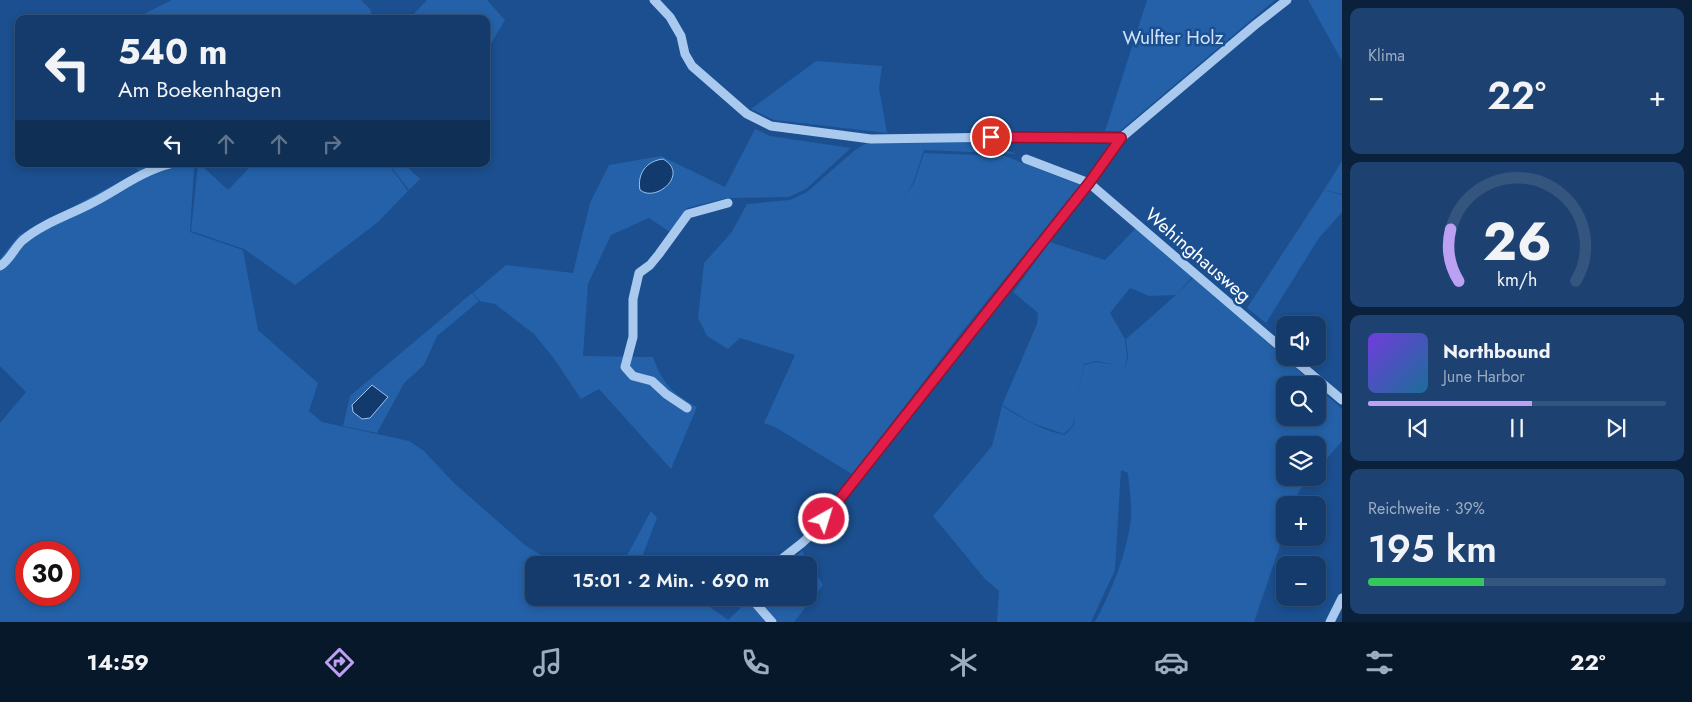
<!DOCTYPE html>
<html lang="de">
<meta charset="utf-8">
<style>
body{margin:0;font-family:Jost,sans-serif;background:#1d4271;color:#f1f3f6;height:100vh;display:flex;flex-direction:column;font-size:19px;white-space:nowrap}
*{box-sizing:border-box;margin:0}
p{font-size:16px;color:#9dadc1}
.icon{flex:none;width:28px;height:28px;fill:none;stroke:currentColor;stroke-width:2;stroke-linecap:round;stroke-linejoin:round}
.map{position:relative;flex:1;overflow:hidden}
.sheet{display:flex;flex-direction:column;gap:8px;padding:8px;background:#0b203b;width:350px}
.sheet>*{flex:none}
.top-card{position:absolute;left:15px;top:15px;width:475px;height:152px;border-radius:10px;box-shadow:0 2px 8px #0003,0 0 0 1px #33557e;background:#143b6b;color:#f1f3f6;overflow:hidden}
.controls{position:absolute;left:1276px;top:316px;display:grid;gap:10px}
.controls a{display:grid;place-items:center;width:50px;height:50px;border-radius:10px;background:#143b6b;box-shadow:0 2px 8px #0003,0 0 0 1px #33557e;font-size:25px}
.speed{position:absolute;left:15px;top:541px;display:flex;gap:10px;font-size:25px;font-weight:700;text-align:center}
.speed>*{display:grid;place-content:center;width:65px;height:65px;border-radius:50%;background:#143b6b;box-shadow:0 2px 8px #0003,0 0 0 1px #33557e;line-height:1}
.speed .limit{border:8px solid #d22;background:#fff;color:#111}
.pin{position:absolute;display:grid;place-items:center;width:42px;height:42px;color:#fff;margin:-21px;border:2px solid #fff;border-radius:50%;box-shadow:0 1px 5px #0007}
.me{position:absolute;width:55px;margin:-28px;rotate:39deg;stroke-linejoin:round;filter:drop-shadow(0 0 4px #0008)}
.turn{display:flex;align-items:center;gap:18px;height:105px;padding:0 20px;font-size:22px}
.turn .icon{width:65px;height:65px;stroke-width:2.5}
.turn b{display:block;font-size:35px;line-height:42px}
.lanes{display:flex;align-items:center;height:48px;padding:0 20px;background:#0003;justify-content:center;gap:25px;direction:ltr}
.lanes .off{opacity:.35}
.big{font-size:38px;font-weight:600;line-height:1.1}
.sheet .tile{flex:1;display:flex;flex-direction:column;justify-content:center;gap:8px;min-width:0;padding:0 18px;border-radius:10px;background:#1d4271}
.sheet .dial{align-items:center;gap:0}
.dial svg{height:130px;overflow:visible;fill:none;stroke:#33557e;stroke-width:7;stroke-linecap:round;text-anchor:middle}
.dial text{fill:#f1f3f6;stroke:none}
.song{display:flex;align-items:center;gap:15px}
.cover{width:60px;height:60px;border-radius:8px;background:linear-gradient(135deg,hsl(260 70% 55%),hsl(200 70% 35%))}
.played{height:5px;border-radius:2px;background:linear-gradient(90deg,#bca0f2 55%,#33557e 55%)}
.keys{display:flex;justify-content:space-around;direction:ltr}
.heat{display:flex;justify-content:space-between;align-items:center;font-size:28px;direction:ltr}
.charge{height:8px;border-radius:4px;background:linear-gradient(90deg,#34c759 39%,#33557e 0)}
.trip{position:absolute;left:525px;top:556px;width:292px;height:50px;border-radius:10px;background:#143b6b;box-shadow:0 2px 8px #0003,0 0 0 1px #33557e;font-weight:600;line-height:50px;text-align:center}
.dock{display:flex;height:80px;justify-content:space-around;align-items:center;background:#08182b;color:#9dadc1}
.dock .icon{width:35px;height:35px}
.dock .selected{color:#bca0f2}
.dock b{font-size:22px;color:#f1f3f6}
main{display:flex;flex:1;min-height:0}
.map>svg:first-child{display:block}
.green{fill:#2461a8;fill-rule:evenodd}
.water{fill:#123a6d;stroke:#9cc4f0}
.lines{fill:none;stroke-linecap:round;stroke-linejoin:round}
.minor{stroke:#a9c9ee;stroke-width:9}
.route-casing{stroke:#92132f;stroke-width:12}
.route{stroke:#e11d48;stroke-width:9}
.labels{text-anchor:middle;dominant-baseline:central;stroke-width:5;stroke-linejoin:round;paint-order:stroke}
.park-label{font-size:19px;fill:#cfe3fa;stroke:#1b4f8f}
.street-label{font-size:19px;fill:#fff;stroke:#1b4f8f}
</style>
<main>
<div class="map">
<svg width="1342" height="622" viewBox="0 0 1342 622">
<rect width="100%" height="100%" fill="#1b4f8f"/>
<g class="green">
<path d="M172 0H361L370 9 373 19H134Z"/>
<path d="M427 0H487L505 20 486 52V19H409Z"/>
<path d="M1147 0H1275L1120 131H1105Z"/>
<path d="M1308 0H1342V61Z"/>
<path d="M816 61 882 66 879 88 887 133 774 120 751 109Z"/>
<path d="M755 129 770 136 851 148 806 189 789 197 727 198 687 208 670 232 649 218 611 235 588 284 583 356 653 357C662 383 673 394 697 407L671 469 599 389 581 399 555 360 534 334 495 304 480 301 473 293 506 265 573 273 590 203 609 165 661 156 725 187Z"/>
<path d="M871 140H979L1017 154 924 150 913 183 904 197 914 183 924 153 1005 156 1080 185 965 328 852 474 775 427 764 423 795 355 740 338 728 349 707 336 698 318 704 263 731 233 747 204 790 200 807 192 855 150Z"/>
<path d="M1342 161V194L1324 190Z"/>
<path d="M135 164H191L194 168 190 232 243 250 258 330 318 383 309 411 322 422 409 441 423 450 454 483 526 546 558 565H534V598H680L684 600 710 607 728 620 751 598H809V565H784L802 551 823 585 794 622H0V423L26 392 0 366V259L19 235 138 172ZM26 552H69V595H26Z"/>
<path d="M198 164H200L228 190 253 164H388L408 191 377 223 295 285 244 249 191 231Z"/>
<path d="M389 164H404L420 179 409 190Z"/>
<path d="M1324 190 1342 195V212L1319 238 1266 323 1247 308Z"/>
<path d="M1137 227 1193 276 1176 295 1149 296 1130 288 1110 313 1125 339 1127 358 1124 370 1128 358 1126 339 1176 295 1194 277 1315 385H1285V418H1318V387L1342 409V441L1318 469V445H1285V478H1310L1299 491 1294 505H1285V531L1254 622H1095C1112 590 1126 556 1131 519 1132 505 1129 488 1128 473L1121 470 1115 570 1091 622H997L999 591 985 579 933 516 992 446 1012 455 992 446 1002 406C1023 419 1041 430 1065 435L1074 425 1075 414 1084 365 1095 362 1117 365 1096 361 1084 364 1073 425 1064 434 1032 423 1002 405 1037 324 1038 313 1013 292 1050 242 1105 260Z"/>
<path d="M472 293 479 301 437 336 424 365 404 383 377 433 343 426 350 396Z"/>
<path d="M651 511 657 518 640 562 643 565H622Z"/>
</g>
<g class="water">
<path d="M663 159C690 174 656 203 640 190 637 174 646 161 663 159Z"/>
<path d="M372 385 388 397 370 418 362 419 353 412 352 405Z"/>
</g>
<g class="lines">
<g class="minor">
<path d="M654 0 670 17 681 36 685 54 692 66 747 114 771 126 871 139 1010 137 1121 138"/>
<path d="M1026 159 1089 183 1285 351"/>
<path d="M0 266C10 260 14 248 23 240 43 223 70 215 94 202 119 189 142 171 170 164"/>
<path d="M1292 358 1342 400"/>
<path d="M687 408 666 394 652 381 633 376 625 367 633 337V299L639 273 650 265 659 254 688 214 728 203"/>
<path d="M774 565 802 543 814 532 1089 183 1121 138 1255 25 1287 0"/>
<path d="M751 598 772 622"/>
<path d="M1330 622 1342 598"/>
</g>
</g>
<g class="lines">
<g class="route-casing">
<path id="route" d="M824 519 1089 183 1121 138 991 137"/>
</g>
<use href="#route" class="route"/>
</g>
<g class="labels">
<g class="park-label">
<text x="1173" y="37">Wulfter Holz</text>
</g>
<g class="street-label">
<text transform="translate(1198 255) rotate(41)">Wehinghausweg</text>
</g>
</g>
</svg>
<div class="controls">
<a><svg class="icon" aria-label="sound" viewBox="0 0 24 24"><path d="M4 9h4l5-4v14l-5-4H4zM17 9q2 3 0 6"/></svg></a>
<a><svg class="icon" aria-label="search" viewBox="0 0 24 24"><circle cx="10" cy="10" r="6"/><path d="M15 15l6 6"/></svg></a>
<a><svg class="icon" aria-label="layers" viewBox="0 0 24 24"><path d="M12 4l9 5-9 5-9-5zM3 14l9 5 9-5"/></svg></a>
<a>+</a>
<a>−</a>
</div>
<div class="speed"><div class="limit">30</div></div>
<div class="pin" style="left:991px;top:137px;background:#d93025"><svg class="icon" aria-label="arrive" viewBox="0 0 24 24"><path d="M6 21V4h12l-3 4 3 4H6"/></svg></div>
<svg class="me" style="left:824px;top:519px" viewBox="-20 -20 40 40"><circle r="17" fill="#e11d48" stroke="#fff" stroke-width="3"/><path d="M0-11L8 9 0 5-8 9z" fill="#fff"/></svg>
<div class="trip">15:01 · 2 Min. · 690 m</div>
<div class="top-card">
<div class="turn"><svg class="icon" aria-label="left" viewBox="0 0 24 24"><path d="M17 20v-9H6M10 6l-5 5 5 5"/></svg><div><b>540 m</b>Am Boekenhagen</div></div>
<div class="lanes"><svg class="icon" aria-label="left" viewBox="0 0 24 24"><path d="M17 20v-9H6M10 6l-5 5 5 5"/></svg><svg class="icon off" aria-label="ahead" viewBox="0 0 24 24"><path d="M12 20V5M6 11l6-6 6 6"/></svg><svg class="icon off" aria-label="ahead" viewBox="0 0 24 24"><path d="M12 20V5M6 11l6-6 6 6"/></svg><svg class="icon off" aria-label="right" viewBox="0 0 24 24"><path d="M7 20v-9h11M14 6l5 5-5 5"/></svg></div>
</div>
</div>
<section class="sheet">
<div class="tile"><p>Klima</p>
<div class="heat"><a>−</a><b class="big">22°</b><a>+</a></div>
</div>
<div class="tile dial"><svg viewBox="0 0 100 80">
<path d="M14 69A42 42 0 1 1 86 69"/>
<path d="M14 69A42 42 0 0 1 9 37" stroke="#bca0f2"/>
<text x="50" y="56" font-size="32" font-weight="700">26</text>
<text x="50" y="72" font-size="11">km/h</text>
</svg></div>
<div class="tile">
<div class="song"><i class="cover"></i><div><b>Northbound</b><p>June Harbor</p></div></div>
<div class="played"></div>
<div class="keys"><svg class="icon" aria-label="previous" viewBox="0 0 24 24"><path d="M18 5L8 12l10 7zM5 5v14"/></svg><svg class="icon" aria-label="pause" viewBox="0 0 24 24"><path d="M8 5v14M16 5v14"/></svg><svg class="icon" aria-label="next" viewBox="0 0 24 24"><path d="M6 5l10 7-10 7zM19 5v14"/></svg></div>
</div>
<div class="tile"><p>Reichweite · 39%</p><b class="big">195 km</b><div class="charge"></div></div>
</section>
</main>
<nav class="dock">
<b>14:59</b>
<svg class="icon selected" aria-label="directions" viewBox="0 0 24 24"><path d="M12 3l9 9-9 9-9-9zM9 14v-3h6M13 9l2 2-2 2"/></svg>
<svg class="icon" aria-label="music" viewBox="0 0 24 24"><path d="M9 18V5l10-2v13"/><circle cx="6" cy="18" r="3"/><circle cx="16" cy="16" r="3"/></svg>
<svg class="icon" aria-label="phone" viewBox="0 0 24 24"><path d="M5 4h4l2 5-3 2q2 4 5 5l2-3 5 2v4C11 20 4 13 5 4z"/></svg>
<svg class="icon" aria-label="climate" viewBox="0 0 24 24"><path d="M12 3v18M4 7l16 10M4 17L20 7"/></svg>
<svg class="icon" aria-label="car" viewBox="0 0 24 24"><path d="M5 17H2v-5l4-1 3-4h7l3 4 3 1v5h-3M9 17h6M6 11h13"/><circle cx="7" cy="17" r="2"/><circle cx="17" cy="17" r="2"/></svg>
<svg class="icon" aria-label="filters" viewBox="0 0 24 24"><path d="M4 7h16M4 17h16"/><circle cx="9" cy="7" r="2"/><circle cx="15" cy="17" r="2"/></svg>
<b>22°</b>
</nav>
